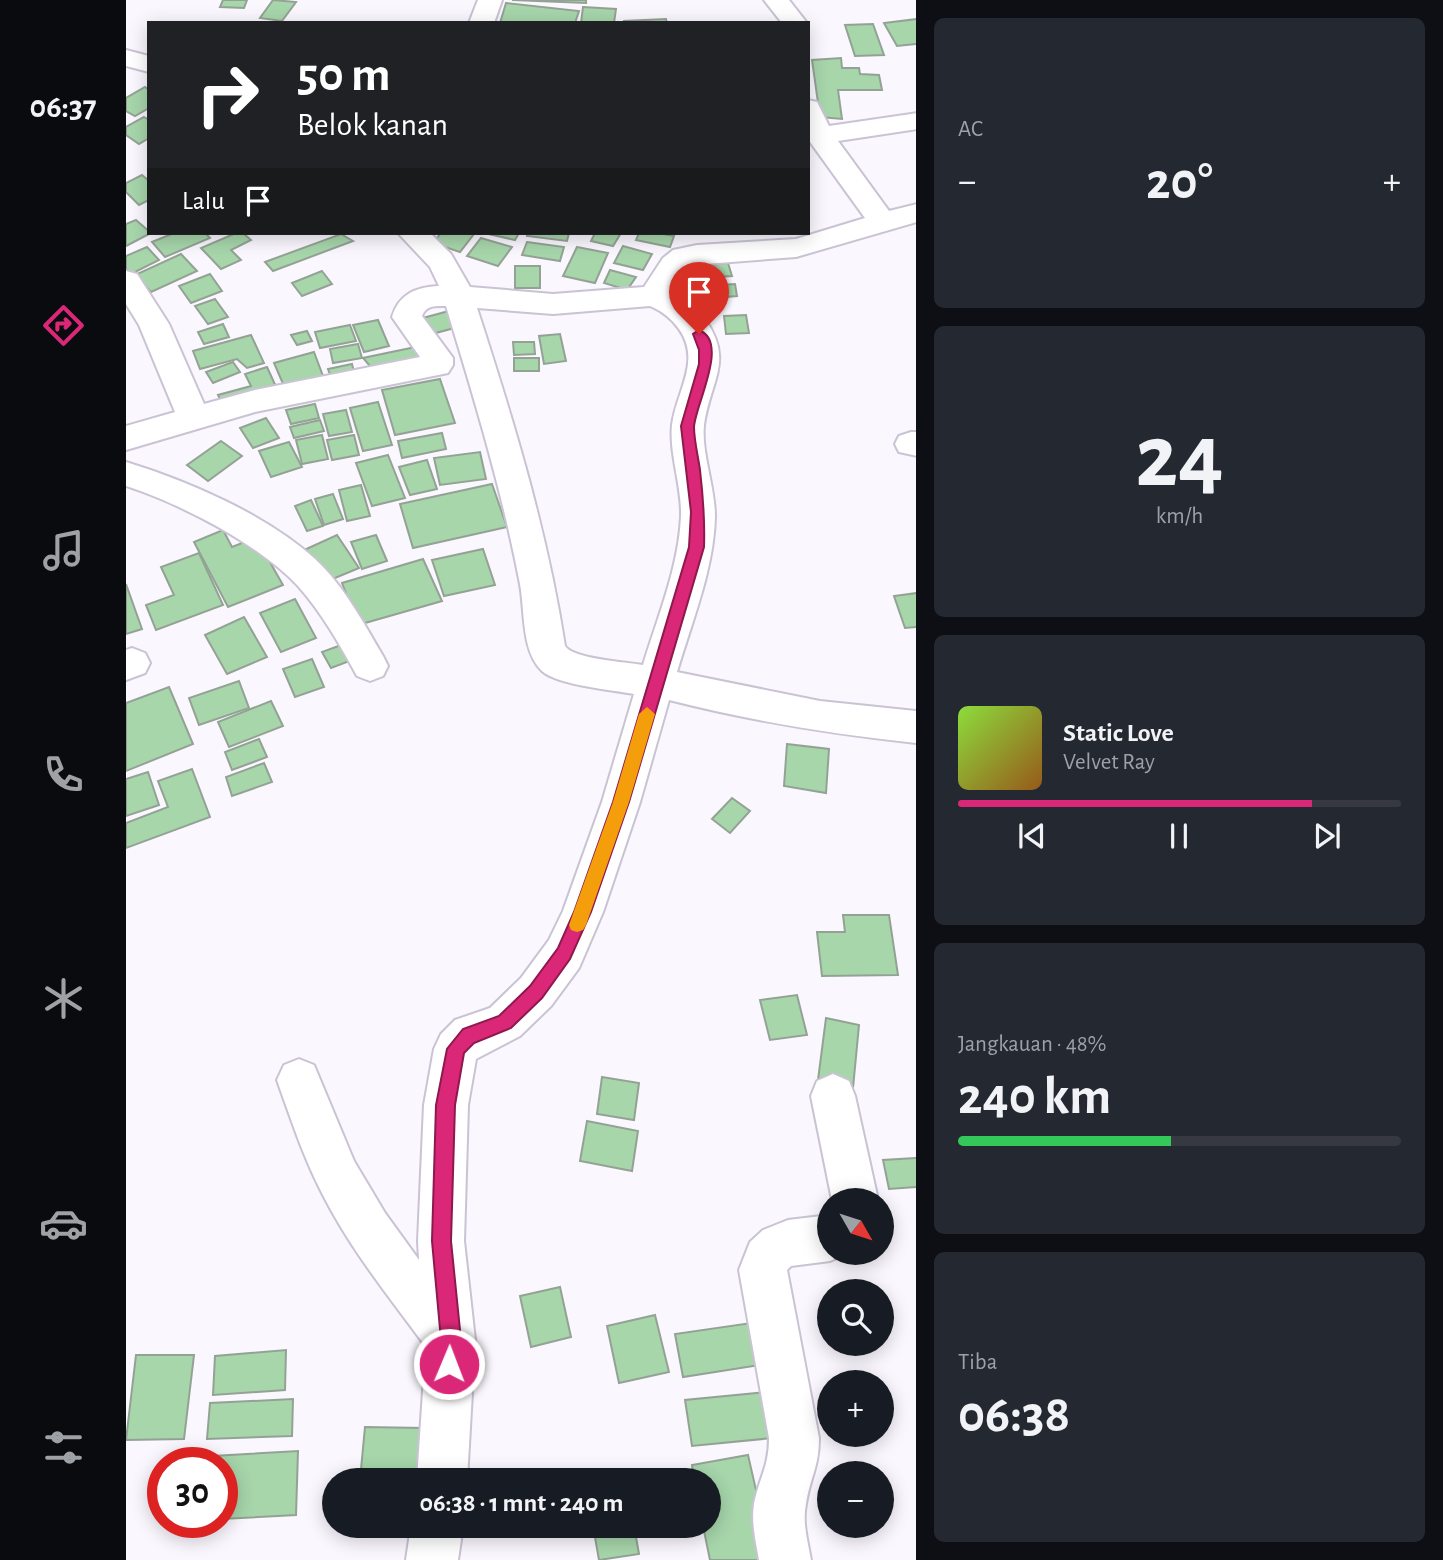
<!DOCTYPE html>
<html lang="id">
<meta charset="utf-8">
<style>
body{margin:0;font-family:"Alegreya Sans",sans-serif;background:#242831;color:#f1f3f6;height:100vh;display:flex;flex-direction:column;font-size:26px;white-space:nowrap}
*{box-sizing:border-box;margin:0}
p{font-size:23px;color:#9ea1a6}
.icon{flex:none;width:38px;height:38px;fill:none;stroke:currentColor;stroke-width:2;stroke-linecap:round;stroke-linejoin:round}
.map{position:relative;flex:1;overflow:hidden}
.drawer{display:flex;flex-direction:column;gap:18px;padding:18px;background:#0d0f14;width:527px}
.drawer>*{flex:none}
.banner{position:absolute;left:21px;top:21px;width:663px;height:214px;border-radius:0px;box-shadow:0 4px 18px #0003;background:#202124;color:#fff;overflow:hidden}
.needle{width:46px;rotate:129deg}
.controls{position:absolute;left:691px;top:1188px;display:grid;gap:14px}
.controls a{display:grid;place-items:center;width:77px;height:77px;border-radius:50%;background:#171b24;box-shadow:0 4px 18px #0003;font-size:35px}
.speed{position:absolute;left:21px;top:1447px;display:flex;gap:14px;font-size:35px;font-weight:700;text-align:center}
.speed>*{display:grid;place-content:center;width:91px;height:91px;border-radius:50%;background:#171b24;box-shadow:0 4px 18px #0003;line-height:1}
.speed .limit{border:10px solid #d22;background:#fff;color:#111}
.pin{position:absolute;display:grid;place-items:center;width:60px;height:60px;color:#fff;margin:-72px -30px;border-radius:50% 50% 50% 0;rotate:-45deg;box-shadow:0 0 7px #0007}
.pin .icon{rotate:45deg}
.me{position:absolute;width:77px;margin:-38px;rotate:1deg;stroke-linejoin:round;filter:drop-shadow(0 0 5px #0008)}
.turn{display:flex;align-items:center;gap:24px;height:147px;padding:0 35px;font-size:32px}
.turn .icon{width:91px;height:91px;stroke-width:2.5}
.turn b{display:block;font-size:49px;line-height:60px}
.then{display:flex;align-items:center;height:66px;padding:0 35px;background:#0003;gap:14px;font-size:26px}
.big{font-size:52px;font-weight:700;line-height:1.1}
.drawer .tile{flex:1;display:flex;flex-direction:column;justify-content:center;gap:10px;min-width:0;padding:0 24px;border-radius:10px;background:#242831}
.drawer .dial{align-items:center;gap:0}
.dial b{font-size:91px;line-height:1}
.song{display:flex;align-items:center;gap:21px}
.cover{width:84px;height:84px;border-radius:10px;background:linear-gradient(135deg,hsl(90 70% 55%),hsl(30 70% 35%))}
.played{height:7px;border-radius:4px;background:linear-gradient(90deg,#db2777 80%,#363941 80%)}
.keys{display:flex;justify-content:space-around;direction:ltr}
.heat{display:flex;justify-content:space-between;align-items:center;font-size:38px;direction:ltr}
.charge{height:10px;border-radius:5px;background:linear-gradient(90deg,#34c759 48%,#363941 0)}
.trip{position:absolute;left:196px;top:1468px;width:399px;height:70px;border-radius:35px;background:#171b24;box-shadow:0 4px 18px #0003;font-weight:700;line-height:70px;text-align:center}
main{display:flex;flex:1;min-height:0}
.menu{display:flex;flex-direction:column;width:126px;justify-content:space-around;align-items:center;background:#090b0e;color:#9ea1a6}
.menu .icon{width:49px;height:49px}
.menu .selected{color:#db2777}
.menu b{font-size:32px;color:#f1f3f6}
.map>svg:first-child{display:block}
.building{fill:#a7d6ab;stroke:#94a295;stroke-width:2}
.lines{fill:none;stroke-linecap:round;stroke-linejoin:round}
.minor-casing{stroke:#cac3d4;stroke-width:4}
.minor{fill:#fff;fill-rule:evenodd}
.route{fill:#db2777;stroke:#8e194d;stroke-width:2}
.slow{fill:#f59e0b}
</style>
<main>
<nav class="menu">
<b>06:37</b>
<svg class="icon selected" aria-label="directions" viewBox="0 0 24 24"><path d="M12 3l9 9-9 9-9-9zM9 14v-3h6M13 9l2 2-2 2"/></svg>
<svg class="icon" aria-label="music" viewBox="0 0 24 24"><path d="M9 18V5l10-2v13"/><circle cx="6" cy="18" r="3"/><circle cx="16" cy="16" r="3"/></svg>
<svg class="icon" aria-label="phone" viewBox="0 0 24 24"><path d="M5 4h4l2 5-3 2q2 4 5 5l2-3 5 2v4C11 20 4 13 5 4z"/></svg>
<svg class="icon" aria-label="climate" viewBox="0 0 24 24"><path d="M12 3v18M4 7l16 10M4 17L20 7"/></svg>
<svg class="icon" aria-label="car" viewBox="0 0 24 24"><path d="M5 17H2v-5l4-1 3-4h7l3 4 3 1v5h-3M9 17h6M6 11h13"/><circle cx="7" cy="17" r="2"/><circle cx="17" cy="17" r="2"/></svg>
<svg class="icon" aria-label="filters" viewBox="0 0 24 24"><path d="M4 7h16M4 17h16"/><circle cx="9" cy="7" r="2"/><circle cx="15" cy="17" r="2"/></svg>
</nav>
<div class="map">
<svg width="791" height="1560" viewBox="0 0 791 1560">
<rect width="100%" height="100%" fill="#faf7fe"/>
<g class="building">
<path d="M97 0H121L118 8 94 7Z"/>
<path d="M147 0 170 2 156 21 134 18Z"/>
<path d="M386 0H460V3Z"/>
<path d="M380 3 453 11 449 23H374Z"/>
<path d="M457 7 490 9 488 23H455Z"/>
<path d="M540 19 541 23 497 21Z"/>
<path d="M791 19V44L771 46 758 23Z"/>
<path d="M747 24 758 55 729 56 719 25Z"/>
<path d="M715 58 716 68H733L734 74 753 75 756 90H712L716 119 694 117 686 60Z"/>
<path d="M19 87 23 90V108L9 116 0 111V98Z"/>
<path d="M18 117 23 120V138L13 144 0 135V127Z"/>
<path d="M16 175 23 181V200L13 205 0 192V183Z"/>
<path d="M10 220 25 233 0 246V224Z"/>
<path d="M48 233H79L84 238 39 257 26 242Z"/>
<path d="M110 233H117L125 240 105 250 115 260 95 269 75 248Z"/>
<path d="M315 233H345L348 234 334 252 307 243Z"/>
<path d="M358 233H393L389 240Z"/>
<path d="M402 233H443L441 241 401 236Z"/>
<path d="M469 233H495L487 246 465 241Z"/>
<path d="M513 233H532L548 236 544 247 510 240Z"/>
<path d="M215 234 227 241 147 271 139 262Z"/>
<path d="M355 238 386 247 372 266 341 256Z"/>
<path d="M401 242 438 247 434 261 396 255Z"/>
<path d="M497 246 526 254 517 270 488 263Z"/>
<path d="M21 247 33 260 5 274 0 269V256Z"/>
<path d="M451 247 482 253 469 283 437 276Z"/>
<path d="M55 254 71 271 25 292 9 275Z"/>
<path d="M602 263 606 276 578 278 574 266Z"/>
<rect x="389" y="266" width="25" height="22"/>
<path d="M484 270 510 277 501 290 478 283Z"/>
<path d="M196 271 206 284 176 296 166 283Z"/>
<path d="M84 274 96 291 65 303 53 286Z"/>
<path d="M609 284 611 296 576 299 579 286Z"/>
<path d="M89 299 102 317 82 324 69 306Z"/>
<path d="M591 302 593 313 573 314 571 303Z"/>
<path d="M323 311 332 327 306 334 297 318Z"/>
<path d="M620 315 623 333 600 334 598 316Z"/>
<path d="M252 320 263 346 238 352 227 325Z"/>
<path d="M97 324 103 337 78 344 72 332Z"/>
<path d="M224 325 230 341 194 348 189 332Z"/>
<path d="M181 331 186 341 171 345 165 335Z"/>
<path d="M434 334 440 361 418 364 413 336Z"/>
<path d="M125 335 138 363 121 368 111 359 74 369 67 351Z"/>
<path d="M387 342H408L409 354 388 355Z"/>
<path d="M232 344 236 358 207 363 204 349Z"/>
<path d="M299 345 298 364 249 372 237 358Z"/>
<path d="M188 352 200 384 161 393 148 363Z"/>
<rect x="388" y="358" width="25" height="13"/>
<path d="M107 362 114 372 87 383 80 372Z"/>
<path d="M226 364 229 376 207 383 202 369Z"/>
<path d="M141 367 152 391 98 407 92 395 125 386 119 374Z"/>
<path d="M314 379 329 423 269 435 256 390Z"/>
<path d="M252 402 266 445 237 451 224 408Z"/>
<path d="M189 404 193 418 165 424 160 410Z"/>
<path d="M220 410 226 432 203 436 197 414Z"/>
<path d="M140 418 153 438 127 448 114 428Z"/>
<path d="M194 420 198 431 168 438 164 427Z"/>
<path d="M316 433 320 449 276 458 272 441Z"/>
<path d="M196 435 202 459 176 464 170 440Z"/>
<path d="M228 435 233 455 206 460 201 440Z"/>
<path d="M95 441 116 456 82 481 61 465Z"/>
<path d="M163 442 176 467 145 477 133 451Z"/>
<path d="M354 452 360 479 314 485 308 458Z"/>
<path d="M262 455 279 498 246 506 230 463Z"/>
<path d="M301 460 311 489 284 495 273 467Z"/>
<path d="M366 484 381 527 287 548 274 504Z"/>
<path d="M235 485 244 516 221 521 213 490Z"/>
<path d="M207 494 217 519 198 525 189 499Z"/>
<path d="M185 500 197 526 181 531 169 506Z"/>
<path d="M97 530 106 547 121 541 137 550 157 585 102 607 68 542Z"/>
<path d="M211 535 233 568 197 583 176 551Z"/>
<path d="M250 535 261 561 236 569 225 542Z"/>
<path d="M357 549 369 585 318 596 306 560Z"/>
<path d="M73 553 97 605 30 630 20 605 48 595 35 567Z"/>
<path d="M297 559 316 601 232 625 216 583Z"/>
<path d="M0 584 16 629 0 634Z"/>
<path d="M791 593V627L779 628 768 596Z"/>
<path d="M169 599 190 638 155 652 134 613Z"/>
<path d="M118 617 141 657 101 674 79 635Z"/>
<path d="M226 641 234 657 205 668 196 652Z"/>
<path d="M186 659 198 687 169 697 157 669Z"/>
<path d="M113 681 123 708 73 725 63 698Z"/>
<path d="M43 687 67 744 0 771V703Z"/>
<path d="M145 701 157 726 103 747 92 722Z"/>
<path d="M133 739 141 757 106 770 99 752Z"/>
<path d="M661 744 703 749 700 793 658 786Z"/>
<path d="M138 763 146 782 106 796 100 777Z"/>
<path d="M66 769 84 817 0 848V823L42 807 32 781Z"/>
<path d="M22 772 33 805 0 816V779Z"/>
<path d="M606 798 624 811 604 833 586 819Z"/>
<path d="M717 915H763L772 975 696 976 691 932H719Z"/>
<path d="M671 995 681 1035 644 1040 634 1000Z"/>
<path d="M700 1018 733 1025 727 1088 692 1080Z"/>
<path d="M476 1077 513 1083 508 1120 471 1114Z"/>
<path d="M461 1121 512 1131 506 1171 454 1161Z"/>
<path d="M791 1158V1187L763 1189 757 1160Z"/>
<path d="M434 1287 445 1337 405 1347 394 1296Z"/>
<path d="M529 1315 543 1372 493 1383 481 1326Z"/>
<path d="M625 1323 634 1365 557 1377 549 1334Z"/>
<path d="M160 1350 159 1390 87 1395 89 1356Z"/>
<path d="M10 1355H68L58 1439 0 1440Z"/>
<path d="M650 1391 657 1437 566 1446 559 1400Z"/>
<path d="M167 1399 166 1436 81 1439 84 1403Z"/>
<path d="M239 1427 298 1428 295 1480H234Z"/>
<path d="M172 1451 170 1515 96 1519V1463H69V1457Z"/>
<path d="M622 1455 646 1560H584L577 1526H583V1480H568L566 1465Z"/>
<path d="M467 1526H508L513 1554 473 1560Z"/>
</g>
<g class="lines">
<g class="minor-casing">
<g id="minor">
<path d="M352 0H376L368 23H343Z"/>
<path d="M638 0H663L681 23H656Z"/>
<path d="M0 50 23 56V72L0 66Z"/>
<path d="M682 100 691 102 703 126 791 113V129L712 141 763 211 791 204V222L670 257 566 265 557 272 545 292C559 297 568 306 578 318 609 360 584 381 578 425 575 452 589 487 589 516 588 569 566 621 551 672L694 701 791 711V743C706 734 625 721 543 700L514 802 477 912 453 968 425 1006 394 1036 350 1059 342 1105 338 1241 349 1340 341 1480H291L300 1347C264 1298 225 1250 197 1195 178 1159 165 1119 151 1080L158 1065 173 1059 188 1065 228 1161 259 1213 293 1260 292 1241 298 1105 308 1049 315 1034 329 1020 364 1008 395 978 423 940 437 911 476 802 508 694C487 690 431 685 416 671 395 651 399 610 394 584 376 490 348 398 320 306 310 306 300 305 296 316L327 358V365L322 373 129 412 0 450V426L49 412 13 325 0 304V271L11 274 43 324 78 404 129 390 294 357 266 317C273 294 290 287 313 286L304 267 272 233H304L325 254 344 287 427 294 518 287 537 258 547 250 571 245 670 239 739 218 682 139ZM524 306C536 311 545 318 553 329 576 361 550 392 546 425 543 453 556 487 555 516 553 566 532 616 517 665 500 662 447 659 439 646 421 530 387 419 351 308L427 314Z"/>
<path d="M785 432H791V456L773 452 769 444 773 436Z"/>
<path d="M0 462C62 481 141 515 189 559 218 586 237 622 257 656L262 666 257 676 244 681 231 676C214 645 196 613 172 586 133 544 55 504 0 486Z"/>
<path d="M6 648 19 653 24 663 19 673 0 680V650Z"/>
<path d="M707 1074 723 1081 729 1096 752 1200H706L685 1096 691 1081Z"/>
<path d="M704 1215V1253L720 1254 704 1261 665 1266 661 1270 693 1438C693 1467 684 1478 680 1504 676 1523 682 1542 685 1560H633C630 1542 625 1523 628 1504 633 1478 643 1467 643 1438L613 1270 624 1242 637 1230 662 1220Z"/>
<path d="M285 1526H337L332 1560H280Z"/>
</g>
</g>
<use href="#minor" class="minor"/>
</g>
<path class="route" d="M573 330C604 342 569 405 568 427 568 440 572 456 574 470 577 496 579 520 578 547L503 802 465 912 444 959 416 998 385 1028 348 1043 338 1053 329 1105 325 1241 335 1340 330 1371 323 1374 316 1371 313 1364 315 1340 306 1241 310 1105 321 1049 337 1029 373 1016 404 986 432 948 448 912 487 802 563 547 565 512 555 426 573 364V350L567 334Z"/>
<path class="slow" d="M521 707 529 714 503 802 460 925 457 930 451 932 445 930 443 925 487 802 513 714Z"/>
</svg>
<div class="controls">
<a><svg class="needle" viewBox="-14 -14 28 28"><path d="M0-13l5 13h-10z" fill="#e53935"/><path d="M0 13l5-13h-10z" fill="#9ea1a6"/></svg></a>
<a><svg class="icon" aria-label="search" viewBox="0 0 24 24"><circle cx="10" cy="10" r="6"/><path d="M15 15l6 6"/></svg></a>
<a>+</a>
<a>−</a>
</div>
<div class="speed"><div class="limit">30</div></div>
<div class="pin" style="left:573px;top:334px;background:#d93025"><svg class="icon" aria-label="arrive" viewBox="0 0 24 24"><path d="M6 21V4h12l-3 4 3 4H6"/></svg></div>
<svg class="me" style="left:323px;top:1364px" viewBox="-20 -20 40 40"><circle r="17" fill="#db2777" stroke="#fff" stroke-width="3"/><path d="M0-11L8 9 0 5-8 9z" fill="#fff"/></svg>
<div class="trip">06:38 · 1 mnt · 240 m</div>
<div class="banner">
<div class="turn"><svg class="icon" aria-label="right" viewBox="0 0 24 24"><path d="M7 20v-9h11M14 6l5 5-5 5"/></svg><div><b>50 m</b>Belok kanan</div></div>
<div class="then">Lalu<svg class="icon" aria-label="arrive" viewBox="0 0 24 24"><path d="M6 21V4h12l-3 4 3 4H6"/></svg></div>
</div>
</div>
<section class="drawer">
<div class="tile"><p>AC</p>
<div class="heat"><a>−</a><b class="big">20°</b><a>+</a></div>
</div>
<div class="tile dial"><b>24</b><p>km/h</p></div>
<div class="tile">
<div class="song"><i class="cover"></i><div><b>Static Love</b><p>Velvet Ray</p></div></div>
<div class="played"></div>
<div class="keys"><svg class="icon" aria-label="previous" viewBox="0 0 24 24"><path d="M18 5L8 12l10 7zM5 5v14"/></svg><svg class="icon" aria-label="pause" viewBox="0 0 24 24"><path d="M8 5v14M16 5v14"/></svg><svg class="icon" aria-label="next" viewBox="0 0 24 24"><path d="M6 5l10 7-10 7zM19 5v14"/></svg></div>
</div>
<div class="tile"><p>Jangkauan · 48%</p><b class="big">240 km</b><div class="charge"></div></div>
<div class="tile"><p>Tiba</p><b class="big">06:38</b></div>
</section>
</main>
